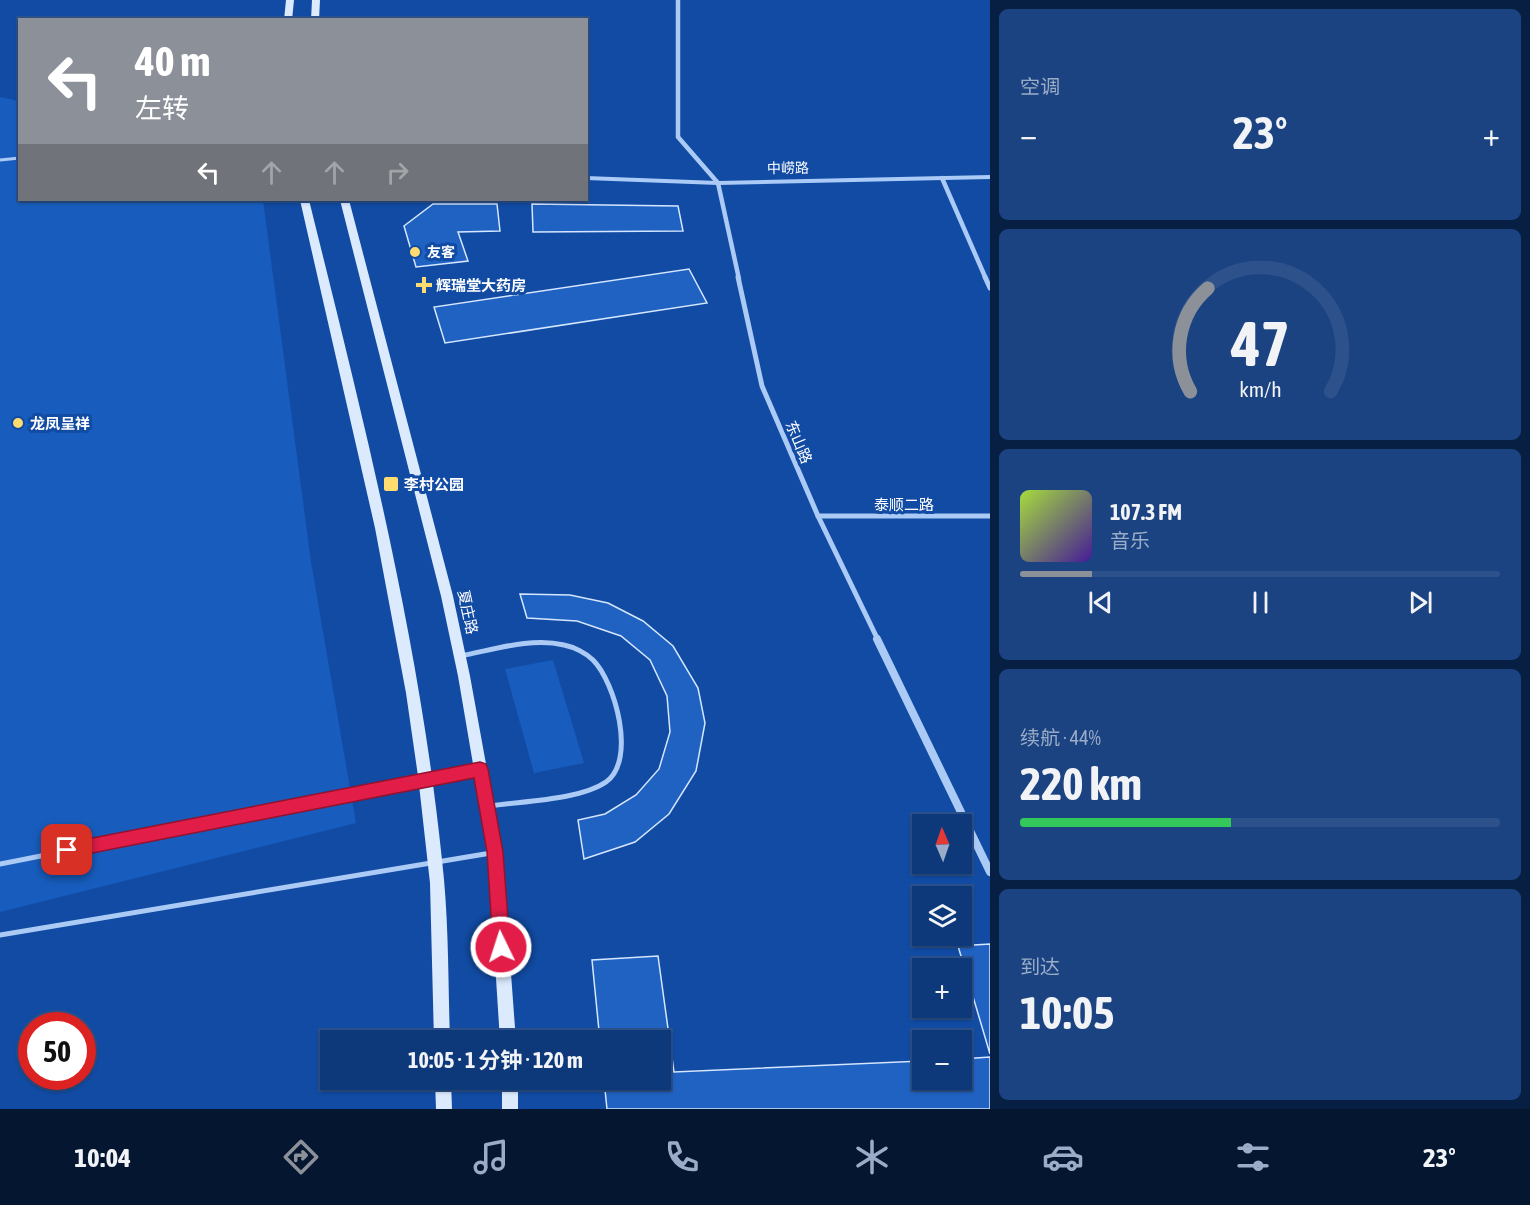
<!DOCTYPE html>
<html lang="zh">
<meta charset="utf-8">
<style>
body{margin:0;font-family:"Asap Condensed","Noto Sans SC",sans-serif;background:#1b4381;color:#f1f3f6;height:100vh;display:flex;flex-direction:column;font-size:22px;white-space:nowrap}
*{box-sizing:border-box;margin:0}
p{font-size:20px;color:#9aacc7}
.icon{flex:none;width:33px;height:33px;fill:none;stroke:currentColor;stroke-width:2;stroke-linecap:round;stroke-linejoin:round}
.map{position:relative;flex:1;overflow:hidden}
.sheet{display:flex;flex-direction:column;gap:9px;padding:9px;background:#071f43;width:540px}
.sheet>*{flex:none}
.hud{position:absolute;left:18px;top:18px;width:570px;height:183px;border-radius:0px;box-shadow:0 2px 4px #0004,0 0 0 2px #2d528b;background:#8c9099;color:#fff;overflow:hidden}
.needle{width:39px;rotate:358deg}
.buttons{position:absolute;left:912px;top:814px;display:grid;gap:12px}
.buttons a{display:grid;place-items:center;width:60px;height:60px;border-radius:0px;background:#0d387a;box-shadow:0 2px 4px #0004,0 0 0 2px #2d528b;font-size:30px}
.speed{position:absolute;left:18px;top:1012px;display:flex;gap:12px;font-size:30px;font-weight:700;text-align:center}
.speed>*{display:grid;place-content:center;width:78px;height:78px;border-radius:50%;background:#0d387a;box-shadow:0 2px 4px #0004,0 0 0 2px #2d528b;line-height:1}
.speed .limit{border:9px solid #d22;background:#fff;color:#111}
.pin{position:absolute;display:grid;place-items:center;width:51px;height:51px;color:#fff;margin:-26px;border-radius:12px;box-shadow:0 3px 9px #0006}
.me{position:absolute;width:66px;margin:-33px;rotate:356deg;stroke-linejoin:round;filter:drop-shadow(0 0 4px #0008)}
.turn{display:flex;align-items:center;gap:21px;height:126px;padding:0 18px;font-size:27px}
.turn .icon{width:78px;height:78px;stroke-width:2.5}
.turn b{display:block;font-size:42px;line-height:51px}
.lanes{display:flex;align-items:center;height:57px;padding:0 18px;background:#0003;justify-content:center;gap:30px;direction:ltr}
.lanes .off{opacity:.35}
.big{font-size:45px;font-weight:700;line-height:1.1}
.sheet .card{flex:1;display:flex;flex-direction:column;justify-content:center;gap:9px;min-width:0;padding:0 21px;border-radius:9px;background:#1b4381}
.sheet .dial{align-items:center;gap:0}
.dial svg{height:156px;overflow:visible;fill:none;stroke:#2d528b;stroke-width:7;stroke-linecap:round;text-anchor:middle}
.dial text{fill:#f1f3f6;stroke:none}
.song{display:flex;align-items:center;gap:18px}
.cover{width:72px;height:72px;border-radius:9px;background:linear-gradient(135deg,hsl(80 70% 55%),hsl(260 70% 35%))}
.played{height:6px;border-radius:3px;background:linear-gradient(90deg,#8c9099 15%,#2d528b 15%)}
.keys{display:flex;justify-content:space-around;direction:ltr}
.heat{display:flex;justify-content:space-between;align-items:center;font-size:33px;direction:ltr}
.charge{height:9px;border-radius:4px;background:linear-gradient(90deg,#34c759 44%,#2d528b 0)}
.trip{position:absolute;left:320px;top:1030px;width:351px;height:60px;border-radius:0px;background:#0d387a;box-shadow:0 2px 4px #0004,0 0 0 2px #2d528b;font-weight:700;line-height:60px;text-align:center}
.tab-bar{display:flex;height:96px;justify-content:space-around;align-items:center;background:#051631;color:#9aacc7}
.tab-bar .icon{width:42px;height:42px}
.tab-bar .on{color:#8c9099}
.tab-bar b{font-size:27px;color:#f1f3f6}
main{display:flex;flex:1;min-height:0}
.map>svg:first-child{display:block}
.green{fill:#185dbe}
.building{fill:#1f62c2;stroke:#d5e6fe;stroke-width:1.5}
.lines{fill:none;stroke-linecap:round;stroke-linejoin:round}
.service-far1{stroke:#abcaf6;stroke-width:3}
.service{stroke:#abcaf6;stroke-width:5}
.minor-far2{stroke:#abcaf6;stroke-width:4.5}
.minor-far1{stroke:#abcaf6;stroke-width:5}
.minor{stroke:#abcaf6;stroke-width:8}
.tertiary{fill:#abcaf6;fill-rule:evenodd}
.secondary{fill:#dceafe;fill-rule:evenodd}
.route{fill:#e11d48;stroke:#92132f;stroke-width:1.5}
.poi-dot{fill:#ffdb70;stroke:#114ba3;stroke-width:2}
.labels{text-anchor:middle;dominant-baseline:central;stroke-width:6;stroke-linejoin:round;paint-order:stroke}
.far-street-label{font-size:14px;fill:#fff;stroke:#114ba3}
.far-poi-label{font-size:14px;font-weight:bold;fill:#fff;stroke:#114ba3;text-anchor:start}
.poi-label{font-size:15px;font-weight:bold;fill:#fff;stroke:#114ba3;text-anchor:start}
.street-label{font-size:15px;fill:#fff;stroke:#114ba3}
</style>
<main>
<div class="map">
<svg width="990" height="1109" viewBox="0 0 990 1109">
<rect width="100%" height="100%" fill="#114ba3"/>
<g class="green">
<path d="M0 97 19 101 20 200H263L311 562 356 823 0 912Z"/>
<path d="M553 660 584 763 534 773 505 669Z"/>
</g>
<g class="building">
<path d="M433 204H497L500 231 458 232 468 261 416 267 404 226Z"/>
<path d="M532 204 678 206 683 231 533 232Z"/>
<path d="M689 269 707 303 445 343 434 307Z"/>
<path d="M520 594 570 595 608 603 643 621 673 646 698 688 705 723 696 771 669 814 635 842 584 859 578 820 605 814 636 795 659 769 670 732 667 696 650 660 621 636 577 621 527 618Z"/>
<path d="M990 944V1054L958 946Z"/>
<path d="M658 956 674 1072 922 1061V1080H962V1059L990 1057V1109H607L604 1080H660V1041H600L592 960Z"/>
</g>
<g class="lines">
<path class="service-far1" d="M0 160 20 158"/>
<g class="service">
<path d="M460 656C493 650 531 637 564 645 574 647 586 653 593 660 615 682 637 760 606 782 580 800 522 801 490 806"/>
<path d="M0 864 478 770"/>
<path d="M0 935 491 853"/>
</g>
<g class="minor-far2">
<path d="M678 0V137L718 183 739 279"/>
<path d="M942 178 986 279"/>
</g>
<g class="minor-far1">
<path d="M738 277 762 386 818 516 878 640"/>
<path d="M985 277 990 288"/>
<path d="M818 516H990"/>
</g>
<path class="minor" d="M877 639 990 872"/>
<path class="tertiary" d="M990 175V179L718 185 586 180V176L718 181Z"/>
<g class="secondary">
<path d="M286 0H294L292 20H284Z"/>
<path d="M312 0H320L319 20H311Z"/>
<path d="M300 200H309C363 418 419 636 442 860 449 920 448 981 450 1041H434L430 883 418 776 406 693 375 528Z"/>
<path d="M340 200H349L453 596 470 676 502 852 516 1041H500L488 852 458 676 441 596Z"/>
<path d="M435 1080H451L452 1109H436Z"/>
<rect x="502" y="1080" width="16" height="29"/>
</g>
</g>
<path class="route" d="M480 762 486 764 488 769 503 852 510 947 507 953 501 955 495 953 493 947 487 852 474 778 67 858 61 856 59 850 61 845 67 843Z"/>
<g class="poi-dot">
<circle cx="415" cy="252" r="6"/>
<path d="M421 276h6v6h6v6h-6v6h-6v-6h-6v-6h6z"/>
<circle cx="18" cy="423" r="6"/>
<rect x="383" y="476" width="16" height="16" rx="3"/>
</g>
<g class="labels">
<g class="far-street-label">
<text transform="translate(788 168) rotate(-1)">中崂路</text>
</g>
<g class="far-poi-label">
<text x="427" y="252">友客</text>
</g>
<g class="poi-label">
<text x="436" y="285">辉瑞堂大药房</text>
<text x="30" y="423">龙凤呈祥</text>
<text x="404" y="484">李村公园</text>
</g>
<g class="street-label">
<text transform="translate(799 442) rotate(67)">东山路</text>
<text x="904" y="504">泰顺二路</text>
<text transform="translate(468 612) rotate(78)">夏庄路</text>
</g>
</g>
</svg>
<div class="buttons">
<a><svg class="needle" viewBox="-14 -14 28 28"><path d="M0-13l5 13h-10z" fill="#e53935"/><path d="M0 13l5-13h-10z" fill="#9aacc7"/></svg></a>
<a><svg class="icon" aria-label="layers" viewBox="0 0 24 24"><path d="M12 4l9 5-9 5-9-5zM3 14l9 5 9-5"/></svg></a>
<a>+</a>
<a>−</a>
</div>
<div class="speed"><div class="limit">50</div></div>
<div class="pin" style="left:67px;top:850px;background:#d93025"><svg class="icon" aria-label="arrive" viewBox="0 0 24 24"><path d="M6 21V4h12l-3 4 3 4H6"/></svg></div>
<svg class="me" style="left:501px;top:947px" viewBox="-20 -20 40 40"><circle r="17" fill="#e11d48" stroke="#fff" stroke-width="3"/><path d="M0-11L8 9 0 5-8 9z" fill="#fff"/></svg>
<div class="trip">10:05 · 1 分钟 · 120 m</div>
<div class="hud">
<div class="turn"><svg class="icon" aria-label="left" viewBox="0 0 24 24"><path d="M17 20v-9H6M10 6l-5 5 5 5"/></svg><div><b>40 m</b>左转</div></div>
<div class="lanes"><svg class="icon" aria-label="left" viewBox="0 0 24 24"><path d="M17 20v-9H6M10 6l-5 5 5 5"/></svg><svg class="icon off" aria-label="ahead" viewBox="0 0 24 24"><path d="M12 20V5M6 11l6-6 6 6"/></svg><svg class="icon off" aria-label="ahead" viewBox="0 0 24 24"><path d="M12 20V5M6 11l6-6 6 6"/></svg><svg class="icon off" aria-label="right" viewBox="0 0 24 24"><path d="M7 20v-9h11M14 6l5 5-5 5"/></svg></div>
</div>
</div>
<section class="sheet">
<div class="card"><p>空调</p>
<div class="heat"><a>−</a><b class="big">23°</b><a>+</a></div>
</div>
<div class="card dial"><svg viewBox="0 0 100 80">
<path d="M14 69A42 42 0 1 1 86 69"/>
<path d="M14 69A42 42 0 0 1 23 16" stroke="#8c9099"/>
<text x="50" y="56" font-size="32" font-weight="700">47</text>
<text x="50" y="72" font-size="11">km/h</text>
</svg></div>
<div class="card">
<div class="song"><i class="cover"></i><div><b>107.3 FM</b><p>音乐</p></div></div>
<div class="played"></div>
<div class="keys"><svg class="icon" aria-label="previous" viewBox="0 0 24 24"><path d="M18 5L8 12l10 7zM5 5v14"/></svg><svg class="icon" aria-label="pause" viewBox="0 0 24 24"><path d="M8 5v14M16 5v14"/></svg><svg class="icon" aria-label="next" viewBox="0 0 24 24"><path d="M6 5l10 7-10 7zM19 5v14"/></svg></div>
</div>
<div class="card"><p>续航 · 44%</p><b class="big">220 km</b><div class="charge"></div></div>
<div class="card"><p>到达</p><b class="big">10:05</b></div>
</section>
</main>
<nav class="tab-bar">
<b>10:04</b>
<svg class="icon on" aria-label="directions" viewBox="0 0 24 24"><path d="M12 3l9 9-9 9-9-9zM9 14v-3h6M13 9l2 2-2 2"/></svg>
<svg class="icon" aria-label="music" viewBox="0 0 24 24"><path d="M9 18V5l10-2v13"/><circle cx="6" cy="18" r="3"/><circle cx="16" cy="16" r="3"/></svg>
<svg class="icon" aria-label="phone" viewBox="0 0 24 24"><path d="M5 4h4l2 5-3 2q2 4 5 5l2-3 5 2v4C11 20 4 13 5 4z"/></svg>
<svg class="icon" aria-label="climate" viewBox="0 0 24 24"><path d="M12 3v18M4 7l16 10M4 17L20 7"/></svg>
<svg class="icon" aria-label="car" viewBox="0 0 24 24"><path d="M5 17H2v-5l4-1 3-4h7l3 4 3 1v5h-3M9 17h6M6 11h13"/><circle cx="7" cy="17" r="2"/><circle cx="17" cy="17" r="2"/></svg>
<svg class="icon" aria-label="filters" viewBox="0 0 24 24"><path d="M4 7h16M4 17h16"/><circle cx="9" cy="7" r="2"/><circle cx="15" cy="17" r="2"/></svg>
<b>23°</b>
</nav>
